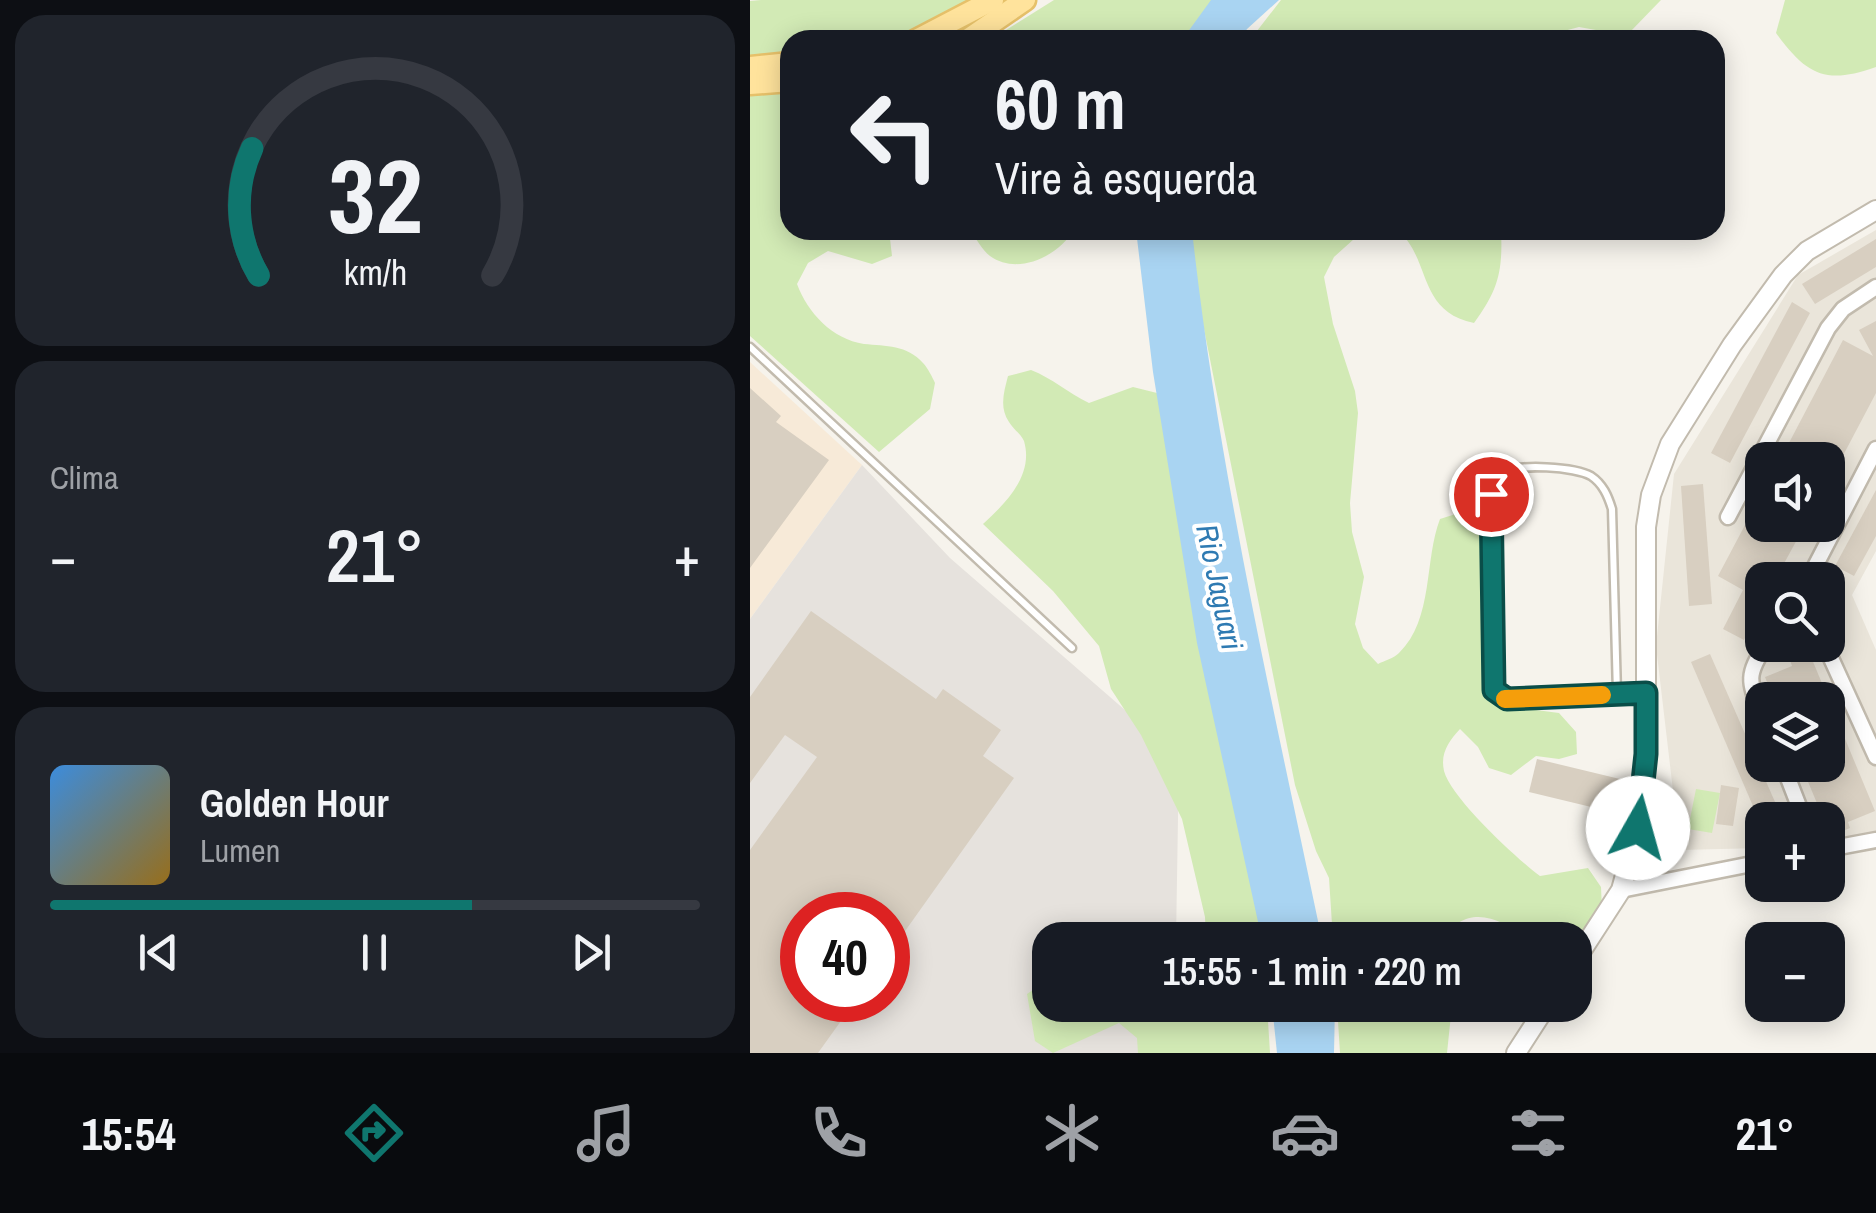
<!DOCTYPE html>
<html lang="pt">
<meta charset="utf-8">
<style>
body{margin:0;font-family:"Archivo Narrow",sans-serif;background:#20242c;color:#f1f3f6;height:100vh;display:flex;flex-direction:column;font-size:38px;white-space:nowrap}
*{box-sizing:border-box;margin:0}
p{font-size:32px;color:#9ea1a6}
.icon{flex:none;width:55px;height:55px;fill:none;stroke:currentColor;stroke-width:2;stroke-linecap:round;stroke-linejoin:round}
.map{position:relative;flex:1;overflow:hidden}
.sheet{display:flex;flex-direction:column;gap:15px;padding:15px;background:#0d0f14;width:750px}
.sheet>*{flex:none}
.banner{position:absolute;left:30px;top:30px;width:945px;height:210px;border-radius:30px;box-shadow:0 5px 25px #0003;background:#171b24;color:#f1f3f6;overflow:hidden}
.tools{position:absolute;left:995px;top:442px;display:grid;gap:20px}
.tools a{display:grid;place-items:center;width:100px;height:100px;border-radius:20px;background:#171b24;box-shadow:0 5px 25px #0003;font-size:50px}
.speed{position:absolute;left:30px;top:892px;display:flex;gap:20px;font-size:50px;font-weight:700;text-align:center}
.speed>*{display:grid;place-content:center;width:130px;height:130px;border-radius:50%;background:#171b24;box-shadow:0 5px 25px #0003;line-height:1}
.speed .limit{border:15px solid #d22;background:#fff;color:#111}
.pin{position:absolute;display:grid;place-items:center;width:85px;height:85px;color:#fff;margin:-42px;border:5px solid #fff;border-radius:50%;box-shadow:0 2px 10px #0007}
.me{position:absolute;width:110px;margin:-55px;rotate:7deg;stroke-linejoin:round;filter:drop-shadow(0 0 8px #0008)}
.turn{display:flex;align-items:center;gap:35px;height:210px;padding:0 50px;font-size:45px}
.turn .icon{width:130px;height:130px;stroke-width:2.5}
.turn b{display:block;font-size:70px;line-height:85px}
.big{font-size:75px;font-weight:600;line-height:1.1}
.sheet .tile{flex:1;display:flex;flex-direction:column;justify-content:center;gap:15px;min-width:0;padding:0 35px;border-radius:30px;background:#20242c}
.sheet .dial{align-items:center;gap:0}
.dial svg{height:260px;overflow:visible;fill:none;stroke:#363941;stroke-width:7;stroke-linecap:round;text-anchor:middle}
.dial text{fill:#f1f3f6;stroke:none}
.song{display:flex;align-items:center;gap:30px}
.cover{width:120px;height:120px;border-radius:15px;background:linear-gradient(135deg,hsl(210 70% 55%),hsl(40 70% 35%))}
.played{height:10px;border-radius:5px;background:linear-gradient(90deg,#0f766e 65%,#363941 65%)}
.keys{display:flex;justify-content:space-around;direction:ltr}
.heat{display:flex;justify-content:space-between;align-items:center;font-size:55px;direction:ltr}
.trip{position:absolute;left:282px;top:922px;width:560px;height:100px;border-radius:30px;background:#171b24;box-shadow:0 5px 25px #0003;font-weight:600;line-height:100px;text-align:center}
.tab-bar{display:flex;height:160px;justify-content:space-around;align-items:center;background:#090b0e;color:#9ea1a6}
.tab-bar .icon{width:70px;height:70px}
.tab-bar .current{color:#0f766e}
.tab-bar b{font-size:45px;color:#f1f3f6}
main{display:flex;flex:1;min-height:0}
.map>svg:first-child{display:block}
.residential{fill:#eae5da;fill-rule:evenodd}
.commercial{fill:#f7ead8}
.industrial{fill:#e6e2dd;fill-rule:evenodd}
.green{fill:#d2eab5}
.water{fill:#a9d4f2}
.building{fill:#d8cfc1}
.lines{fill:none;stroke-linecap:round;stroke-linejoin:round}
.service-casing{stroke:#c2bbae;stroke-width:11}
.minor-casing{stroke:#c2bbae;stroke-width:19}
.tertiary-casing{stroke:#c2bbae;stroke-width:22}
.primary-casing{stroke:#e6c16a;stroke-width:25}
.service{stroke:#fff;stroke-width:6}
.minor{stroke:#fff;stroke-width:14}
.tertiary{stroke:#fff;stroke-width:18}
.primary{stroke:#ffe39c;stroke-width:20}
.route-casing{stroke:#0a4d48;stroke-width:25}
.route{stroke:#0f766e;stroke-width:18}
.slow{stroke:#f59e0b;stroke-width:18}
.labels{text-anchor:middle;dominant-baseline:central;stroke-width:8;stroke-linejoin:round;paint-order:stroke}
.water-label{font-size:30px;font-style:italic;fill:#2e7ab2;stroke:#fff}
</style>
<main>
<section class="sheet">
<div class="tile dial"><svg viewBox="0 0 100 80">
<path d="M14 69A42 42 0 1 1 86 69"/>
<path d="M14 69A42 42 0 0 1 12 30" stroke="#0f766e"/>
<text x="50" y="56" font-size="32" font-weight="700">32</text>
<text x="50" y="72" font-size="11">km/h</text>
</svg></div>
<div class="tile"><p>Clima</p>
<div class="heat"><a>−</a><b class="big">21°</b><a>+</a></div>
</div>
<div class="tile">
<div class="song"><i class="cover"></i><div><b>Golden Hour</b><p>Lumen</p></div></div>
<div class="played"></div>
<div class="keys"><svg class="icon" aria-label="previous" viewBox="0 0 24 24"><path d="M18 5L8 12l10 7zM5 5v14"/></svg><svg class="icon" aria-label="pause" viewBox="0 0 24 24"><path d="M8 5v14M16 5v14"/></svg><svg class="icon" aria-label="next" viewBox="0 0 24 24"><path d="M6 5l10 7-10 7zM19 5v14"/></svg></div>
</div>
</section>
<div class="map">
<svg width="1126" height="1053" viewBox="0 0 1126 1053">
<rect width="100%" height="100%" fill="#f6f3ec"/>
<path class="residential" d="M1126 230V551L1102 595 1126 650V832L1078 841V820H1012V848L930 850 906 646 924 474 1048 275ZM1012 460H1078V525H1012ZM1012 580H1078V645H1012ZM1012 700H1078V765H1012Z"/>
<path class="commercial" d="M0 362 112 465 0 619Z"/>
<path class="industrial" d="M112 465 200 558 429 757 426 940H300V1005H420L407 1053H0V619ZM52 915H138V1000H52Z"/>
<g class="green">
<path d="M11 0H233L152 40H40V58L0 61V1Z"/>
<path d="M304 0H465L432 40H240Z"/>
<path d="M531 0H911L880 32H857L829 27 780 40H500Z"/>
<path d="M1035 0H1126V67C1075 85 1057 75 1026 33Z"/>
<path d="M40 87V230H139L142 256 122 264 78 251 58 263 47 284C58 313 82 339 114 344 136 346 157 345 173 363 178 368 182 377 185 383L180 409 129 452 0 336V95Z"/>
<path d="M220 230H324C308 256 268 276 240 256 232 250 226 238 220 230Z"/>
<path d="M438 230H614L584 257 574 277 583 324 605 391 608 413 600 503 602 532 614 577 605 624 613 648 628 664C634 661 644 658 649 653 684 619 674 560 690 519L712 512 740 515 747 691 786 710 809 713 826 732 827 754 809 759 786 756 761 775 739 768 728 747 710 729C699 741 690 753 694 771 701 798 767 859 790 876L838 868 851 887 852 910 825 942 775 940C752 915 711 904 695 940H583L579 878 566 851 545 785 439 254Z"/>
<path d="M648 230H751C753 272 748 290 724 323 667 311 682 261 648 230Z"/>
<path d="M281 370C302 378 318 393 339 403L383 387 407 393 513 940H456L455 917 432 819 391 735 361 689 349 646 303 591 233 524C256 503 284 475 274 441 271 434 263 429 259 422 249 407 254 392 258 376Z"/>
<path d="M946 789 970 793 962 833 938 829Z"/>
<path d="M296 981H300V1005H517L520 1053H388L387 1038 369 1023 303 1053 285 1041 277 994Z"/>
<path d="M587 1005H702L697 1053H590Z"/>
</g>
<g class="water">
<path d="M461 0H529L497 29 490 40H432Z"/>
<path d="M386 230H442C468 469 523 705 572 940H512L447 643 403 372Z"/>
<path d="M522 1005H585L584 1053H527Z"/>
</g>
<g class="building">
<path d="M1126 239V267L1065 304 1052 284Z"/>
<path d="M1042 302 1060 313 980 463 961 453Z"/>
<path d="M1126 321V393L1078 484V460H1030L1093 340 1123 356 1109 330Z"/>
<path d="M0 388 31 416 26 422 79 460 0 568Z"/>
<path d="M953 484 962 604 939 606 931 486Z"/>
<path d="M1126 490V536L1104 576 1085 566Z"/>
<path d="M1012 493V525H1055L1025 580H1012V604L994 640 973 629 993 590 968 576Z"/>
<path d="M61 611 186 699 193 689 251 730 233 756 264 778 138 955V915H52V1000H106L68 1053H0V850L67 757 35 735 0 783V697Z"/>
<path d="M1059 652 1125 811 1098 822 1100 828 1081 836 1078 820H1074L1051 765H1083L1078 751V700H1024L1015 677 1042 666 1040 660Z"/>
<path d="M960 654 1029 811 1009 820 941 662Z"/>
<path d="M787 759 874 780 866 813 779 792Z"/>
<path d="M971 785 989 788 983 826 966 824Z"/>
</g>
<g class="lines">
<g class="service-casing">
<g id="service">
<path d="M0 347 322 648"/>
<path d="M867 694 862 509C858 496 853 484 841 476 826 467 767 463 753 473 745 478 743 485 741 493L744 690 757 699 895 693"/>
</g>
</g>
<g class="minor-casing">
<g id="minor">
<path d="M978 517 1078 328 1093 309 1126 287"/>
<path d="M1058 580 1126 449"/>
<path d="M1075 645 1126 757"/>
<path d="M1012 715C999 682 995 676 1016 645"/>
<path d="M1033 765 1050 809"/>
<path d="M1078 849 1126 840"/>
<path d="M871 890 1012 862"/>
</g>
</g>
<g class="tertiary-casing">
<g id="tertiary">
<path d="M825 961 871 890 888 828 896 754V527L901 495 920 444 982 345 1033 275 1057 251 1126 210"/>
<path d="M766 1053 797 1005"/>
</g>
</g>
<g class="primary-casing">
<g id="primary">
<path d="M166 40 243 0"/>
<path d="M217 40 275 0"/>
<path d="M0 67 40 63"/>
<path d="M0 84 40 81"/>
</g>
</g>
<use href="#service" class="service"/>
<use href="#minor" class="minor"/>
<use href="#tertiary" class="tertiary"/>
<use href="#primary" class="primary"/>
</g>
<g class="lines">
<g class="route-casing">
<path id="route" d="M741 494 744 690 757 699 896 693V754L888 828"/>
</g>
<use href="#route" class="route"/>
<path class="slow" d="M755 699 852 695"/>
</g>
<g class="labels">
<g class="water-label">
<text transform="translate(470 587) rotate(78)">Rio Jaguari</text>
</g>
</g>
</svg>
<div class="tools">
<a><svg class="icon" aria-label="sound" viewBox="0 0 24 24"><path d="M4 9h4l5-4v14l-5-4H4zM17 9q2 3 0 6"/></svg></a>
<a><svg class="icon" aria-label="search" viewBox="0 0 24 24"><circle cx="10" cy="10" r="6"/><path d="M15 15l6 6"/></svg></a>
<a><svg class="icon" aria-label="layers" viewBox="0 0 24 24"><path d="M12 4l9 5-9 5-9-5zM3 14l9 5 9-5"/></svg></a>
<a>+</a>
<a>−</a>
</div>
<div class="speed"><div class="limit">40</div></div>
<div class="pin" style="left:741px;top:494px;background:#d93025"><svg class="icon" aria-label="arrive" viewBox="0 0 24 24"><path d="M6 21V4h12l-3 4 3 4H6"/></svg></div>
<svg class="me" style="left:888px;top:828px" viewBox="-20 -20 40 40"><circle r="19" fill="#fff"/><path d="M0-13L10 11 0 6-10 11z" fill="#0f766e"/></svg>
<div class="trip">15:55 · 1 min · 220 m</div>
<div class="banner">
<div class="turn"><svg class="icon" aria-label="left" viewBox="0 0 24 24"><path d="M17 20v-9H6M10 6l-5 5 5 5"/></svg><div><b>60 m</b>Vire à esquerda</div></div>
</div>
</div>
</main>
<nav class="tab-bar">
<b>15:54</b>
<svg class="icon current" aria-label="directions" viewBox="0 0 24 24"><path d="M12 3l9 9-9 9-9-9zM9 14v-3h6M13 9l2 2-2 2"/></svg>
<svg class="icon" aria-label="music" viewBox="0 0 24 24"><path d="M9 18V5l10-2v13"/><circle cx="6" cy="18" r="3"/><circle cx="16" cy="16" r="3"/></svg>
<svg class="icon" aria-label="phone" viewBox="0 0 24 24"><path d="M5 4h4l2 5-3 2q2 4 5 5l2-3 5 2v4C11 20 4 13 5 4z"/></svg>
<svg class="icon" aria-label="climate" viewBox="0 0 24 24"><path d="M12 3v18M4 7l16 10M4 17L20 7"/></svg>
<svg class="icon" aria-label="car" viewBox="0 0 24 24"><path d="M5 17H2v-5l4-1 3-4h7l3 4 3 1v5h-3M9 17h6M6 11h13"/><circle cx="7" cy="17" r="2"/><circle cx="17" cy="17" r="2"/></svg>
<svg class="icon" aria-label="filters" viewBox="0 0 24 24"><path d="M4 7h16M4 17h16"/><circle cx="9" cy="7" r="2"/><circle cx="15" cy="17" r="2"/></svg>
<b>21°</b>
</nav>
